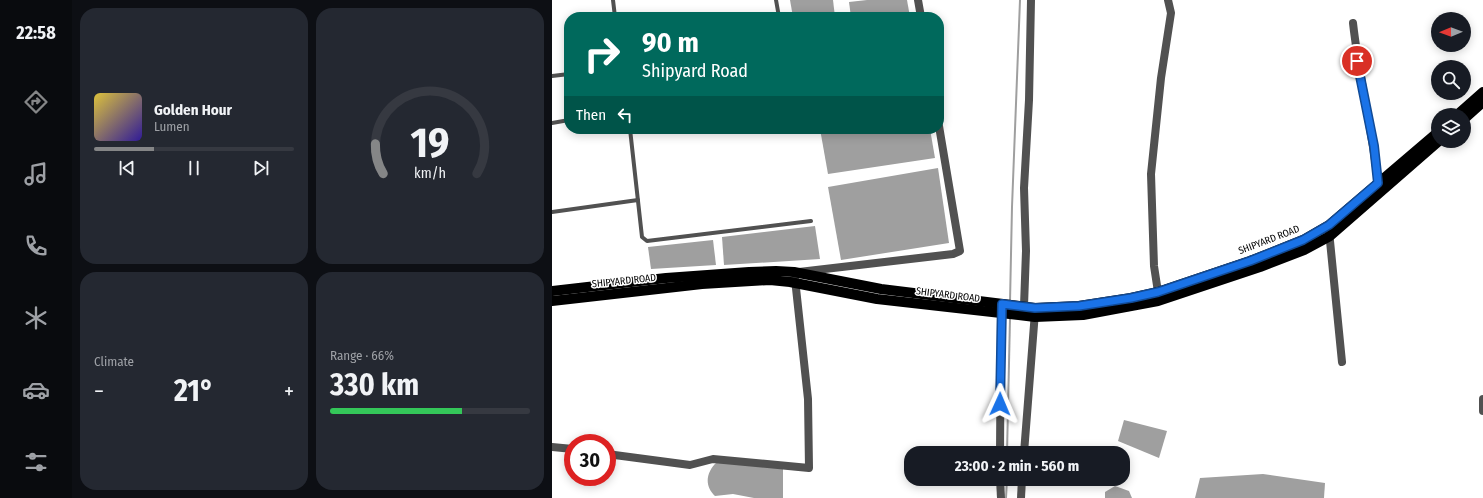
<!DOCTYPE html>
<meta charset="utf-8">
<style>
body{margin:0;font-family:"Fira Sans Condensed",sans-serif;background:#242831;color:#f1f3f6;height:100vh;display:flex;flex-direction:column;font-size:15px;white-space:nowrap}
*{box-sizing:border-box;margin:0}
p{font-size:13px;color:#9ea1a6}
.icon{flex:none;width:22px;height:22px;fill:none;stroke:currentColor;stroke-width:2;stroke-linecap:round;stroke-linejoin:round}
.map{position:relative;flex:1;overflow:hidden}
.drawer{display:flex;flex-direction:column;gap:8px;padding:8px;background:#0d0f14;width:480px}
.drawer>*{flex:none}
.banner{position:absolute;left:12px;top:12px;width:380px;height:122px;border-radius:16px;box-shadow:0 2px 10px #0003;background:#00695c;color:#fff;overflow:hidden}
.needle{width:26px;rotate:269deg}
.tools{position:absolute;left:879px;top:12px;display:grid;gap:8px}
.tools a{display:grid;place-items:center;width:40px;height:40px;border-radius:50%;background:#171b24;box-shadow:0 2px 10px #0003;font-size:20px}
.speed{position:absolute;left:12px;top:434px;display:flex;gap:8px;font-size:20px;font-weight:700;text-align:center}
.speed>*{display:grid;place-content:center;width:52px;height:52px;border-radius:50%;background:#171b24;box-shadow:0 2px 10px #0003;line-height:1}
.speed .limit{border:6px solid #d22;background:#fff;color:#111}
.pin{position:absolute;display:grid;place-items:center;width:34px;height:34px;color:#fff;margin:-17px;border:2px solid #fff;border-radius:50%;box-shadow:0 1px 4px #0007}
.me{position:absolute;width:44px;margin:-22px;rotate:1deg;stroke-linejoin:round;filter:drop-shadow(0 0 3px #0008)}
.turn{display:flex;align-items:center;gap:14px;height:84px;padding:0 12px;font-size:18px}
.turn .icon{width:52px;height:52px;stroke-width:2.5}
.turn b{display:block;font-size:28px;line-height:34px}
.then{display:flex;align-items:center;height:38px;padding:0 12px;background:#0003;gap:8px;font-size:15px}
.big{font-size:30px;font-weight:700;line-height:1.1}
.drawer .tile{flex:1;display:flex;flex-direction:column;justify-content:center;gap:6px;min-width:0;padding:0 14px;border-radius:16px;background:#242831}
.drawer .dial{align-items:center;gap:0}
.dial svg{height:104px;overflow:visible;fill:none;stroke:#363941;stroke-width:7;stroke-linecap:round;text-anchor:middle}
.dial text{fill:#f1f3f6;stroke:none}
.song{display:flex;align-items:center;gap:12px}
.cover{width:48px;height:48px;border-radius:6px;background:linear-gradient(135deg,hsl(50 70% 55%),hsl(250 70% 35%))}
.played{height:4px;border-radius:2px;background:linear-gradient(90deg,#858687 30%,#363941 30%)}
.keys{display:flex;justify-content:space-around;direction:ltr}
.heat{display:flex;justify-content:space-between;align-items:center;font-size:22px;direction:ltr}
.charge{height:6px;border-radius:3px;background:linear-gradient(90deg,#34c759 66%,#363941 0)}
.drawer .tiles{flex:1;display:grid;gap:8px;grid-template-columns:repeat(2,1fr)}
.trip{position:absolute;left:352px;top:446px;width:226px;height:40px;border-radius:16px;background:#171b24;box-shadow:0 2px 10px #0003;font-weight:700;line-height:40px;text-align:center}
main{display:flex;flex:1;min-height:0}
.dock{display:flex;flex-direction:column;width:72px;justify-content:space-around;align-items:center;background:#090b0e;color:#9ea1a6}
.dock .icon{width:28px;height:28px}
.dock .current{color:#858687}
.dock b{font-size:18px;color:#f1f3f6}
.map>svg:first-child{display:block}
.water{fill:#9f9f9f}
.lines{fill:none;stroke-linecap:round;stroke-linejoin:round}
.stream{stroke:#9f9f9f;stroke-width:2}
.lane{stroke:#515151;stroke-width:4}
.street{stroke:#515151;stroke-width:8}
.primary{stroke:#000;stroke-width:10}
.route-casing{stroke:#114b97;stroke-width:10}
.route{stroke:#1a73e8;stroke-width:7}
.labels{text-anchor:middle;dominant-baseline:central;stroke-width:3;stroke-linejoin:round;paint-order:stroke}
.street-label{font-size:10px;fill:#000;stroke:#fff}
</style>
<main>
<nav class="dock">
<b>22:58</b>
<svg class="icon current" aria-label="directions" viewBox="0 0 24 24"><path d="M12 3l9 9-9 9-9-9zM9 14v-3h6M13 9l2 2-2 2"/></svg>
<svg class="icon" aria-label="music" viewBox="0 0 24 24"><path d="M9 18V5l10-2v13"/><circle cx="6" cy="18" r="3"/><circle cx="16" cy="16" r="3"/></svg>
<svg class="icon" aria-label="phone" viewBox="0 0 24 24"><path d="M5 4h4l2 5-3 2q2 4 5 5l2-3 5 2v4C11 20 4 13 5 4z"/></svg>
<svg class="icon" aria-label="climate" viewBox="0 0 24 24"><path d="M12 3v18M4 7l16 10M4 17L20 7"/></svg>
<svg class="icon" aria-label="car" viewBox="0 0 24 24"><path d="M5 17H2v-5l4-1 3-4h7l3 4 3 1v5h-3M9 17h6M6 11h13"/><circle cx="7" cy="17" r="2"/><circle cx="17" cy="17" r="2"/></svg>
<svg class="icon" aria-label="filters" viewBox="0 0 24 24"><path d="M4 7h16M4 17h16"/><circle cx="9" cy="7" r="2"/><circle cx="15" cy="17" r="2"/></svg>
</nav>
<section class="drawer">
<div class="tiles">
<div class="tile">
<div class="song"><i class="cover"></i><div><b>Golden Hour</b><p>Lumen</p></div></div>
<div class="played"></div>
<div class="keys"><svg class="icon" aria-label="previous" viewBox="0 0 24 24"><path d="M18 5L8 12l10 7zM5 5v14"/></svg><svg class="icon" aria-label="pause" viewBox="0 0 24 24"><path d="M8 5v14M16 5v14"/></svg><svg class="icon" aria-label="next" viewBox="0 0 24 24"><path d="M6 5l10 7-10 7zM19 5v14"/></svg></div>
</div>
<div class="tile dial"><svg viewBox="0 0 100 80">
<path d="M14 69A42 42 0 1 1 86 69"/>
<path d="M14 69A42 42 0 0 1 8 46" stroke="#858687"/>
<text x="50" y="56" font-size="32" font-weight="700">19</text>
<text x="50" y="72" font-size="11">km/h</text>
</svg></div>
<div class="tile"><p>Climate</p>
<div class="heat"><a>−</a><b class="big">21°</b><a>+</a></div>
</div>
<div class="tile"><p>Range · 66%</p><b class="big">330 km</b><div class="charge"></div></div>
</div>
</section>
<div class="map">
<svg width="931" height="498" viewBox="0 0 931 498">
<rect width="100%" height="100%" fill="#fff"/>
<g class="water">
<path d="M238 0H281L283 17H241Z"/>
<path d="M315 0H355L358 17H299L297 2Z"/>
<path d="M268 129H378L383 158 276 174Z"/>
<path d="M386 168 397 243 289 260 276 187Z"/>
<path d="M263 226 268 259 172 265 170 237Z"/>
<path d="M161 240 164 265 99 269 96 247Z"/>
<path d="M572 420 615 431 607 458 566 441Z"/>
<path d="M165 462 231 468V498H202L181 494 163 496C152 486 154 472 165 462Z"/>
<path d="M711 474 773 483 772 498H643L648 478Z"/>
<path d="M563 486 577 491 580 498H553V492Z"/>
</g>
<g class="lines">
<g class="stream">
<path d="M458 302 460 207 468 0"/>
<path d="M455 453 458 318"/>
<path d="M454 498 455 479"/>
</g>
<g class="lane">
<path d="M61 0 63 17"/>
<path d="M224 0 227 17"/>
<path d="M0 76 17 74"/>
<path d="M0 123 17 120"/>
<path d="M78 129 90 237 95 241 259 221"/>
<path d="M0 212 86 200"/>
</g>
<g class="street">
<path d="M366 0 369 17"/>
<path d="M801 23C807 77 820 129 826 183"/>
<path d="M777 231 790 362"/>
<path d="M247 272 401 254 408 251 387 126"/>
<path d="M606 292 602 266 599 174 609 78 619 13 616 0"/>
<path d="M472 306 474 251 472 188 477 100 479 0"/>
<path d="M931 399V411"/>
<path d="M0 447 21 449"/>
<path d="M448 453 449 308"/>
<path d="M472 453 483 312"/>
<path d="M55 454 138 465 161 459 257 468 256 399 243 279"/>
<path d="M448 479 449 498"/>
<path d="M469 498 470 479"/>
</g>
<g class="primary">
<path d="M905 115 931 92"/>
<path d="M912 119 931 102"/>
<path d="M0 291 114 278 197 272 224 271 242 272 329 289 483 308 527 306 579 298 606 292 698 261 751 240 777 225 886 132"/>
<path d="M0 301 150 284 218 280 238 282 325 299 483 317 531 315 563 309 606 301 708 267 752 250 778 236 887 141"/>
</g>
</g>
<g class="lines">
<g class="route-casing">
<path id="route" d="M448 404 450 304 483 308 527 306 579 298 606 292 698 261 751 240 777 225 826 183 822 146 805 61"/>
</g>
<use href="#route" class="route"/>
</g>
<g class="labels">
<g class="street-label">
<text transform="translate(717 240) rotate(-21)">SHIPYARD ROAD</text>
<text transform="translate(72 281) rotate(-6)">SHIPYARD ROAD</text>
<text transform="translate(396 295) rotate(7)">SHIPYARD ROAD</text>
</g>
</g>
</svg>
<div class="tools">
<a><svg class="needle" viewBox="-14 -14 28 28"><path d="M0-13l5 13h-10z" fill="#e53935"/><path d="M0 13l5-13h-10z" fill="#9ea1a6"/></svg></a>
<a><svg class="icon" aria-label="search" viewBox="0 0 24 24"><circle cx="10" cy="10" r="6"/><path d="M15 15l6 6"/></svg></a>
<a><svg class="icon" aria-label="layers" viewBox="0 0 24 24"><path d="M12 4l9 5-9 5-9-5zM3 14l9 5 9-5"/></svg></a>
</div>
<div class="speed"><div class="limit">30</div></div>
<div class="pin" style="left:805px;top:61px;background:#d93025"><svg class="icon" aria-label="arrive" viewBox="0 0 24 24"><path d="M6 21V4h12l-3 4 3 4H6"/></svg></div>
<svg class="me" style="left:448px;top:404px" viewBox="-20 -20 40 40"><path d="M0-17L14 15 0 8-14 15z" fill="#1a73e8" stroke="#fff" stroke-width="4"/></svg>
<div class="trip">23:00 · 2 min · 560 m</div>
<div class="banner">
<div class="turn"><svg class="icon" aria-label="right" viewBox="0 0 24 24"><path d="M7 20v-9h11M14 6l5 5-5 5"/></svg><div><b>90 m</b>Shipyard Road</div></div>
<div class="then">Then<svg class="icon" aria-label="left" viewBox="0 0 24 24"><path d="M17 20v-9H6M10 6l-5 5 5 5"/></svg></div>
</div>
</div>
</main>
